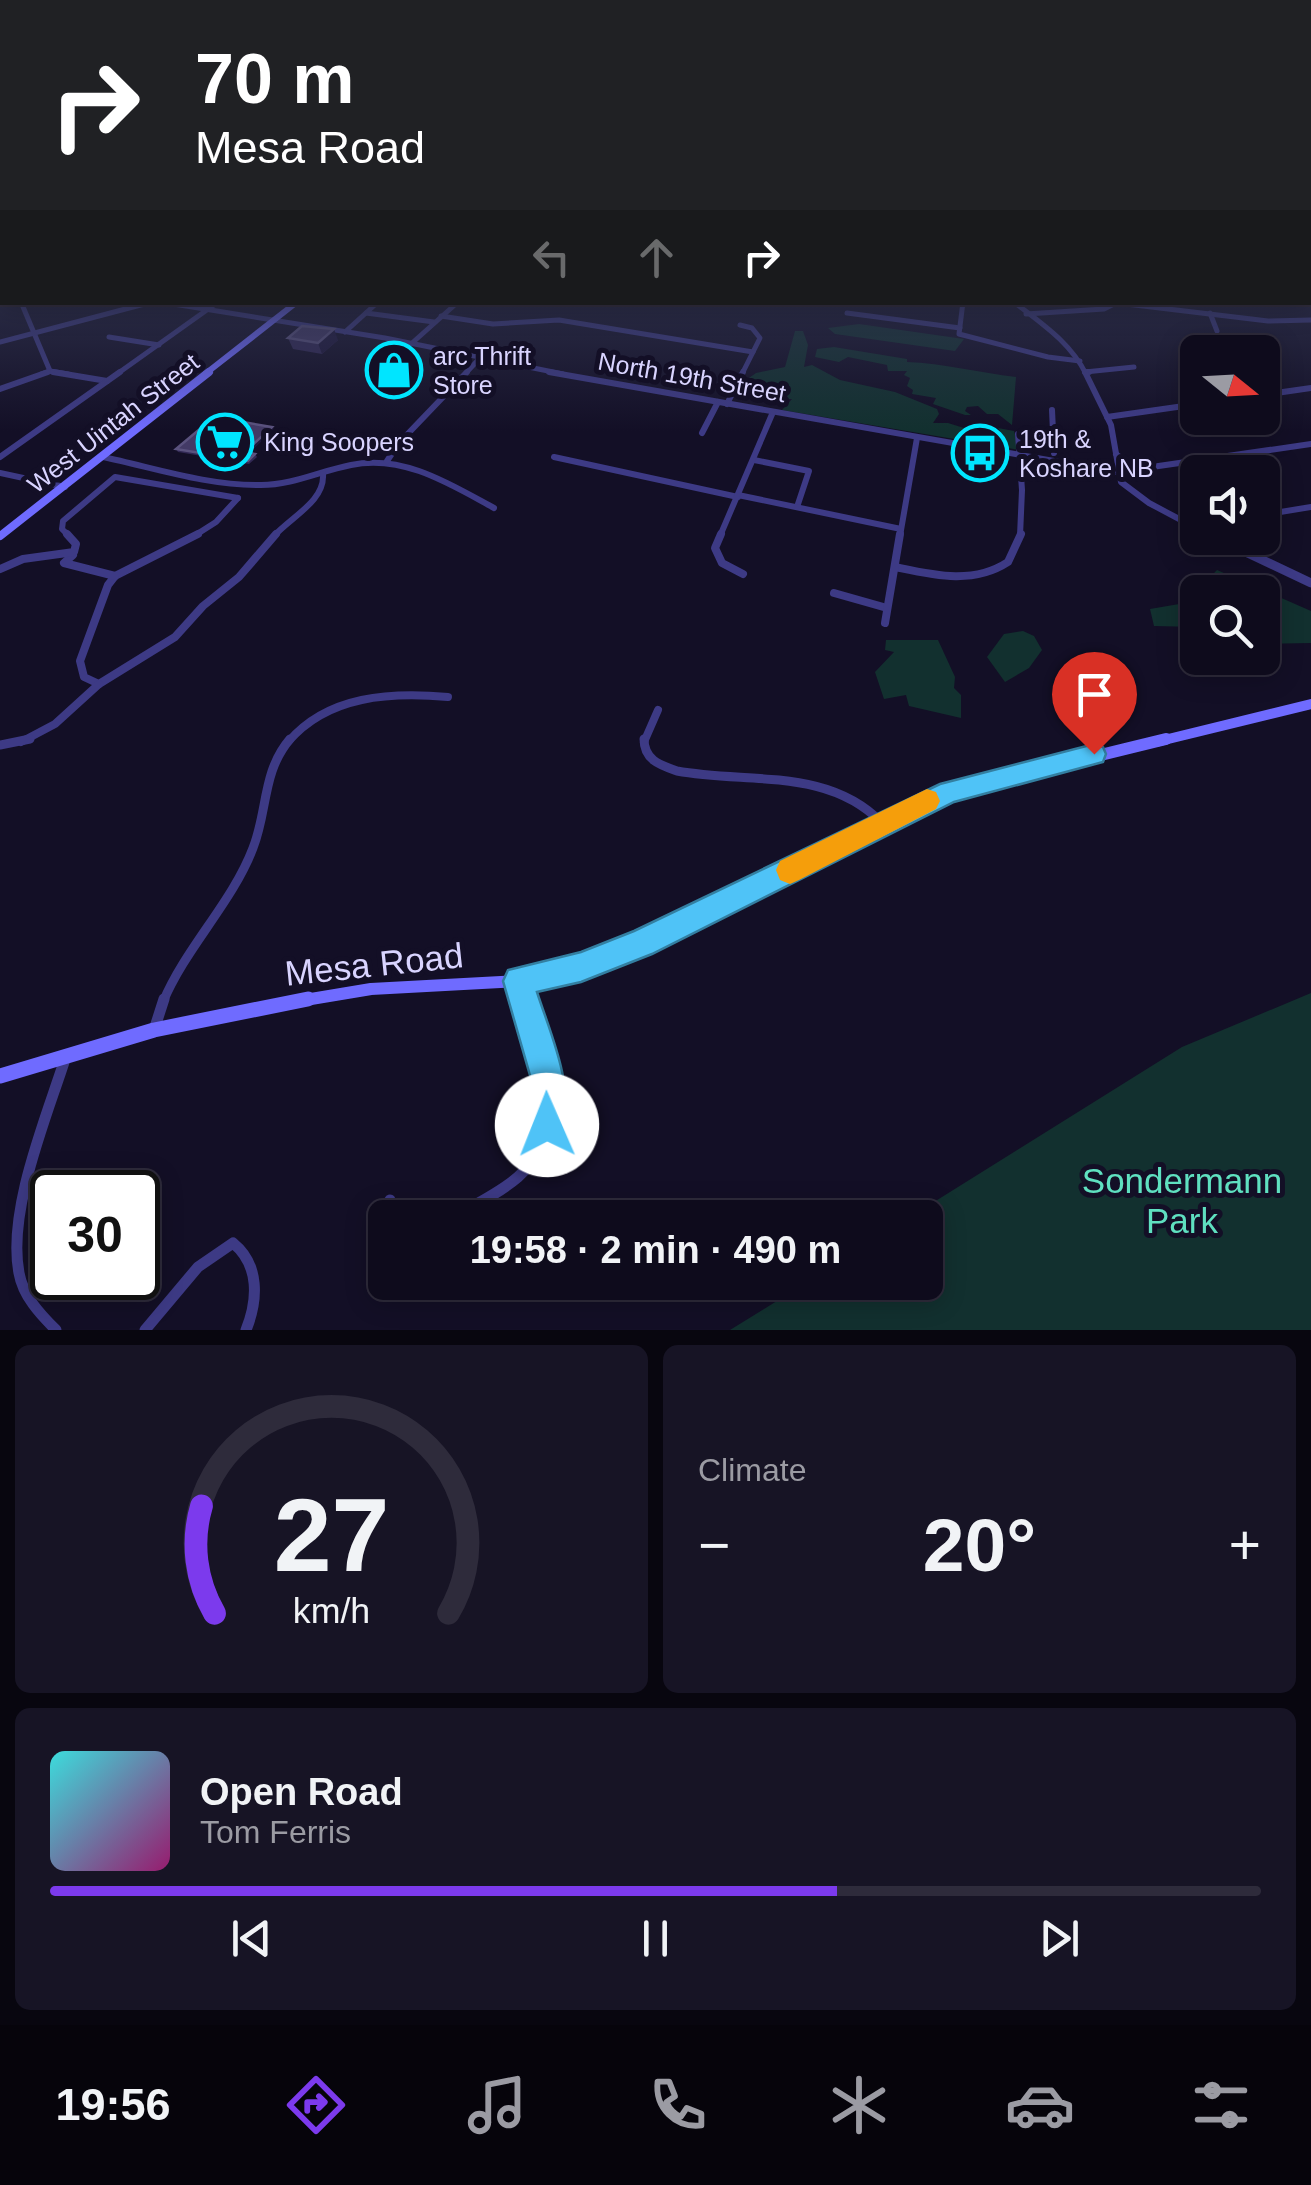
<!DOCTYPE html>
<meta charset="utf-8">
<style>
body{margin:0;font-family:Arial,sans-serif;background:#171425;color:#f1f3f6;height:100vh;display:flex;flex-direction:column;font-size:38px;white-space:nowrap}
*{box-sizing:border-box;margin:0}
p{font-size:32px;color:#9b9ba3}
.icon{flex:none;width:55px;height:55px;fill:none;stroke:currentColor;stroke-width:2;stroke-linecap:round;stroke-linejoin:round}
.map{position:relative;height:1330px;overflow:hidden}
.details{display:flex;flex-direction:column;gap:15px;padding:15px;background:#08060f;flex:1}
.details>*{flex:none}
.hud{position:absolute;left:0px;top:0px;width:1312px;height:305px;box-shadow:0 5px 25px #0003,0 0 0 2px #2e2b3b;background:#202124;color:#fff;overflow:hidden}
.needle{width:65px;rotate:108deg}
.controls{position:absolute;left:1180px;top:335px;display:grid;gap:20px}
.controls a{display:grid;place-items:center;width:100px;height:100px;border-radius:15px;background:#0e0b1c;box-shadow:0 5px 25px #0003,0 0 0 2px #2e2b3b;font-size:50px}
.speed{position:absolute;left:30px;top:1170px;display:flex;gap:20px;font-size:50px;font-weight:700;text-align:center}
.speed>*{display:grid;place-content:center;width:130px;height:130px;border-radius:50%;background:#0e0b1c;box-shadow:0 5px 25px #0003,0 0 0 2px #2e2b3b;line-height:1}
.speed .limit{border:5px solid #111;border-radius:15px;background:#fff;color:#111}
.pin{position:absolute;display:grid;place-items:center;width:85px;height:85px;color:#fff;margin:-102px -42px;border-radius:50% 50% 50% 0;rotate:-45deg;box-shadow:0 0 10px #0007}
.pin .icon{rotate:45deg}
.me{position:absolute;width:110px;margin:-55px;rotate:359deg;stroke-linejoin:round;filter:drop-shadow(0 0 8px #0008)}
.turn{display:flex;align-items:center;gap:35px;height:210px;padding:0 30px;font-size:45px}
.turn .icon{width:130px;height:130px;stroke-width:2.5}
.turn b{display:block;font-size:70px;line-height:85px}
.lanes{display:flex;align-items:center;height:95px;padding:0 30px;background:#0003;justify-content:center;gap:50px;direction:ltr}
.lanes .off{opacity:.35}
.big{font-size:75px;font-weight:700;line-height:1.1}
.details .widget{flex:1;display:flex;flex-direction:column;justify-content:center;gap:15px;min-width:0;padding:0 35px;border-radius:15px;background:#171425}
.details .dial{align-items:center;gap:0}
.dial svg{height:260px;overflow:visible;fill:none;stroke:#2e2b3b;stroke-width:7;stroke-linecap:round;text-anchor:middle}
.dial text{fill:#f1f3f6;stroke:none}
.song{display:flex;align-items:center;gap:30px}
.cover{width:120px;height:120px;border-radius:15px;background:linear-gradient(135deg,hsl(180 70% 55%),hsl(320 70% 35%))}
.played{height:10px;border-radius:5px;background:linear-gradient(90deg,#7c3aed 65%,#2e2b3b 65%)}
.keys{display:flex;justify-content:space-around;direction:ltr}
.heat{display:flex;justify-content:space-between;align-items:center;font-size:55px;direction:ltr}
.details .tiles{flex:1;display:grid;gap:15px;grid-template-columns:1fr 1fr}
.widget:last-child{grid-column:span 2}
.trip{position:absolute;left:368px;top:1200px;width:575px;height:100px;border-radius:15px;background:#0e0b1c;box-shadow:0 5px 25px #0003,0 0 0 2px #2e2b3b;font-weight:700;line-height:100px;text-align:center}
.menu{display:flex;height:160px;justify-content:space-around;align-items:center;background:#06040b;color:#9b9ba3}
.menu .icon{width:70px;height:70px}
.menu .current{color:#7c3aed}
.menu b{font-size:45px;color:#f1f3f6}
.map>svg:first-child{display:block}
.green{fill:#12302f}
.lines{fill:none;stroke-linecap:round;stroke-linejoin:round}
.minor-far4{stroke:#3d3a85;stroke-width:5}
.minor-far3{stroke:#3d3a85;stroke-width:6}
.minor-far2{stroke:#3d3a85;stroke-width:8}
.minor-far1{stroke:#3d3a85;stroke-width:9}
.minor{stroke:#3d3a85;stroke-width:11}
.tertiary-far2{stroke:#3d3a85;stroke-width:5}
.tertiary-far1{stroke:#3d3a85;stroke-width:6}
.tertiary{stroke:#3d3a85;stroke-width:9}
.secondary-far4{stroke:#6f6bff;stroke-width:6}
.secondary-far3{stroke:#6f6bff;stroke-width:8}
.secondary-far2{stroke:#6f6bff;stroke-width:10}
.secondary-far1{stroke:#6f6bff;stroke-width:12}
.secondary{stroke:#6f6bff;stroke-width:15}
.wall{fill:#312854}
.shaded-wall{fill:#1d163a}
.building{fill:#433a66;stroke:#5a527e;stroke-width:2.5}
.route{fill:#4fc3f7;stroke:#337fa1;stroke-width:2.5}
.slow{fill:#f59e0b}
.labels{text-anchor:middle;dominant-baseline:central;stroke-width:10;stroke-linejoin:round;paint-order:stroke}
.far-poi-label{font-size:25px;fill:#d9d4ff;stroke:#130f26;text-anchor:start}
.far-street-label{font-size:25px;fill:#d9d4ff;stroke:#130f26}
.near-street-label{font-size:35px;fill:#d9d4ff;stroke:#130f26}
.near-park-label{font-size:35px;fill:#5fe0c0;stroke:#130f26}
</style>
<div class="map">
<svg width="1311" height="1330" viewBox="0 0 1311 1330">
<rect width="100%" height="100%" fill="#130f26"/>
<g class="green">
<path d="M859 324 964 339 955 351 835 334 828 328Z"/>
<path d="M795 331H803L808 345 804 367 812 365 840 380 895 392 937 409 939 414 933 423H948L1006 441 998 428 1014 431 1019 450 782 410 792 399H774L760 390 758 382 746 380 756 373 785 367Z"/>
<path d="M834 347 907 359V362C943 363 980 373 1016 377L1012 425 998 414H987L978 406 967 407 965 411 971 415H965L933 404 936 398 912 394 913 390 907 386 910 378 904 375 907 371H888L887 365 848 357 839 362 815 357 817 349Z"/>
<path d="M1217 570 1311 611V643L1263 644 1262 592H1198L1197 627 1154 626 1150 609 1185 603Z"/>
<path d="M1023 631 1034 636 1042 650 1029 668 1005 682 987 657 1004 634Z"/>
<path d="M886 640H938L955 677 954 688 961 695V718L909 706 906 695 884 699 875 672 894 652 885 650Z"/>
<path d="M1311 993V1330H730L806 1283 925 1282V1218L910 1217 1182 1047Z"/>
</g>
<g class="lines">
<g class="minor-far4">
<path d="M0 251 2 257"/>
<path d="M21 302 50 371"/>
<path d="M963 302 959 334 1048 357 1080 361"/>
<path d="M1118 303 1268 321 1311 320"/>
<path d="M366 313 434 322"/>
<path d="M847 313 960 328"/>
<path d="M1210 313 1217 331"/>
<path d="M1026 314 1104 309 1118 302"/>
<path d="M441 316 493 324 559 320 753 352"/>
<path d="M740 325 752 328 760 338 742 374"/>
<path d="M345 332 378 302"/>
<path d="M109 337 159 345"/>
<path d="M0 342 152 302"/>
<path d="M411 344 458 302"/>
<path d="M50 371 68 374"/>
<path d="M1085 372 1134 367"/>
<path d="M41 374 50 371"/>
<path d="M117 374 218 302"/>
<path d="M465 374 479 359"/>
</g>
<g class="minor-far3">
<path d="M53 372 107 381"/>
<path d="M1085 372H1089"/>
<path d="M0 389 48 372"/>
<path d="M1262 395 1311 388"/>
<path d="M727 404 743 372"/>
<path d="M1052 410 1054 453"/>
<path d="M1107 417 1198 404"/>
<path d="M702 433 718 402"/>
<path d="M0 457 120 372"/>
<path d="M103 457C155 468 208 486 261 485 293 485 320 471 351 465 403 454 450 484 494 508"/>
<path d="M554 457 738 497"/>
<path d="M754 460 809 471 797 507"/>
<path d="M387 461 399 443 467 372"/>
<path d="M1117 472 1311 444"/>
<path d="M738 495 901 529"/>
<path d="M1262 515 1311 507"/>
<path d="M69 536 62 529 63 521 115 477 238 498"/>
<path d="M194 536 216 522 238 498"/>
<path d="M274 536C291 517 325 501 323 474"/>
<path d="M720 536 773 412"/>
<path d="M900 536 917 438"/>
<path d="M1020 536 1022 490 1018 434 1053 440"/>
</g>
<g class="minor-far2">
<path d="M198 534 115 576 108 585 80 661 84 677 99 684 175 637 203 606 239 577 276 534"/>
<path d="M721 534 715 548 722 563 743 574"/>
<path d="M73 555 64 563 115 576"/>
<path d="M895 567C933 575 973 585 1008 562L1021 534"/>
<path d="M0 569 23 559 74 552 76 544 67 534"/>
<path d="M834 593 887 608"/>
<path d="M885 623 900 534"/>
<path d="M21 742 55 724 99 684"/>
<path d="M288 742C328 695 391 692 448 697"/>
<path d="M644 742 658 710"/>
</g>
<g class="minor-far1">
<path d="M644 739C644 760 660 765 677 771 748 784 828 767 882 823"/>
<path d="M0 745 30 739"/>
<path d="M518 981 525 1002"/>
<path d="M163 1002C186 947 232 903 253 848 268 810 262 772 290 739"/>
</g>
<g class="minor">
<path d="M154 1030 164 999"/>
<path d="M390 1200 396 1218"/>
<path d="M451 1218C474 1205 498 1194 518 1177 571 1130 543 1055 524 999"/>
<path d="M56 1330C40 1314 23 1296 19 1273 7 1210 47 1116 66 1056"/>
<path d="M145 1330 198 1267 233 1243C260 1265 258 1300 246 1330"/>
</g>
<g class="tertiary-far2">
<path d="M161 302 385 338 563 374"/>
<path d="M1014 302C1042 324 1070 342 1086 374"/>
</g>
<g class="tertiary-far1">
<path d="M549 372 1117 472"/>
<path d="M1085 372 1111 425 1121 482 1149 503 1198 529"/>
<path d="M1116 454 1131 466 1146 470"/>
<path d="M0 473 65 487"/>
</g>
<path class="tertiary" d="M1216 538 1311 583"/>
<path class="secondary-far4" d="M205 374 297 302"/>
<path class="secondary-far3" d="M0 536 209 372"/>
<path class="secondary-far2" d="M1156 742 1311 704"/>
<path class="secondary-far1" d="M293 1002 371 989 518 981 581 967 690 920 949 792 1166 739"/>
<path class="secondary" d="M0 1076 154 1030 308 999"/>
</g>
<g class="wall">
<path d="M288 338 338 340 322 354 293 349Z"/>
<path d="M274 429 249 453 255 454 257 457 249 464 178 452 176 449Z"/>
</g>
<g class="shaded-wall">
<path d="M334 329 338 340 322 354 318 343Z"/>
<path d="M272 427 274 429 247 455 245 452Z"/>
</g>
<g class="building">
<path d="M302 326 334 329 318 343 288 338Z"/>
<path d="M214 417 272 427 245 452 255 454 248 461 176 449Z"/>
</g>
<linearGradient id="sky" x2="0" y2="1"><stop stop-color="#0a0815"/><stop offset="0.57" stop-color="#333752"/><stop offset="1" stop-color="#333752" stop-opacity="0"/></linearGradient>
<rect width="1311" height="431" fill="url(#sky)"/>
<path class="route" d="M1094 744 1103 747 1106 754 1103 762 954 802 652 954 581 982 537 992C551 1036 578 1092 559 1137L547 1142 535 1137 530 1125 531 1079 503 981 508 970 581 952 634 931 940 784Z"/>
<path class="slow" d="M927 789 936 792 940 801 936 809 799 880 790 884 780 880 776 870 780 861Z"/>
<defs>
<g id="shop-ring" transform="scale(2.875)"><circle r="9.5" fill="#130f26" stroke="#00e5ff" stroke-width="1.5"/><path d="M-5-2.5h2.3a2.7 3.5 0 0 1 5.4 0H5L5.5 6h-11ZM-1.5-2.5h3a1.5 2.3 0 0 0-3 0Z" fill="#00e5ff"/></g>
<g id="supermarket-ring" transform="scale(2.875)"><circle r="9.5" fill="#130f26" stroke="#00e5ff" stroke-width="1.5"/><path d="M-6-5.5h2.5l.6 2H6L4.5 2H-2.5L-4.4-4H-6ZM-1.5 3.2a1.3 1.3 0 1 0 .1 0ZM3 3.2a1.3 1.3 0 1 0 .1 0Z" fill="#00e5ff"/></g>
<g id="bus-ring" transform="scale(2.875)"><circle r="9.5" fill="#130f26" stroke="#00e5ff" stroke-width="1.5"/><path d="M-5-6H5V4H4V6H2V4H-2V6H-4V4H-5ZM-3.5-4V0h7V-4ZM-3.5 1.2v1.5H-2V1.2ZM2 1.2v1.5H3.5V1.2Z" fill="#00e5ff"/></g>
</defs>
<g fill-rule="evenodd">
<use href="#shop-ring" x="394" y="370"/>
<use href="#supermarket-ring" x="225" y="442"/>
<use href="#bus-ring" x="980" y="453"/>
</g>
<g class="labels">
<g class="far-poi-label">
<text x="433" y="356">arc Thrift<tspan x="433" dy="29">Store</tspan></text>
<text x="1019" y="439">19th &amp;<tspan x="1019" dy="29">Koshare NB</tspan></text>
<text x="264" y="442">King Soopers</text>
</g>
<g class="far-street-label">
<text transform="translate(692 377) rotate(10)">North 19th Street</text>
<text transform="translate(113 423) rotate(-38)">West Uintah Street</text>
</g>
<g class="near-street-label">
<text transform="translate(374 964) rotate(-6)">Mesa Road</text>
</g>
<g class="near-park-label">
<text x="1182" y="1180">Sondermann<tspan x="1182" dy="40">Park</tspan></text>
</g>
</g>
</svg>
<div class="controls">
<a><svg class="needle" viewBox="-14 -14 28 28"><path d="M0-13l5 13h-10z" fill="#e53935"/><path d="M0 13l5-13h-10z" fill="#9b9ba3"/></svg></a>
<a><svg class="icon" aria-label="sound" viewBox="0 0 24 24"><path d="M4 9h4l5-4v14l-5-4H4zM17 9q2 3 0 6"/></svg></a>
<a><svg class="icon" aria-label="search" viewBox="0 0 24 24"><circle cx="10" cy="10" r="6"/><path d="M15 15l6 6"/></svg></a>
</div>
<div class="speed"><div class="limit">30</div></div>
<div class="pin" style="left:1094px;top:754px;background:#d93025"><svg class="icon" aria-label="arrive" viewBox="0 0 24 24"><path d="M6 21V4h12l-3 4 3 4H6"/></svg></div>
<svg class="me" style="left:547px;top:1125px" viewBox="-20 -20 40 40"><circle r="19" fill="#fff"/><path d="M0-13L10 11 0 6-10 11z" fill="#4fc3f7"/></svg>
<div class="trip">19:58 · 2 min · 490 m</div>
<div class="hud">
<div class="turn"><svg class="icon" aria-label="right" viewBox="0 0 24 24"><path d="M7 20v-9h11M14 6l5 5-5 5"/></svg><div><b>70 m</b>Mesa Road</div></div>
<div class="lanes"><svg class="icon off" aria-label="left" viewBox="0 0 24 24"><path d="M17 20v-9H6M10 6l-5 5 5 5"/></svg><svg class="icon off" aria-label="ahead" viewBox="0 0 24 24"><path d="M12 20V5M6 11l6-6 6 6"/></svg><svg class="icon" aria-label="right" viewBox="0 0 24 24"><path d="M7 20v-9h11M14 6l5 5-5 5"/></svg></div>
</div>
</div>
<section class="details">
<div class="tiles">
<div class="widget dial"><svg viewBox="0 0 100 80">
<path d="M14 69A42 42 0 1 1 86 69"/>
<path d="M14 69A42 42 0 0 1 10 36" stroke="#7c3aed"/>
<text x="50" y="56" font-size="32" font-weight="700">27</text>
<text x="50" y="72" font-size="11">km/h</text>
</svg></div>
<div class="widget"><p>Climate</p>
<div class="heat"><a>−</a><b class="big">20°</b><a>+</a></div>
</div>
<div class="widget">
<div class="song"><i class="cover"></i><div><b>Open Road</b><p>Tom Ferris</p></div></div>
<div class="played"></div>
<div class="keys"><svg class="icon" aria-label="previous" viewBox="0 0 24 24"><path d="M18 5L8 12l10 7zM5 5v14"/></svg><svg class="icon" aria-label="pause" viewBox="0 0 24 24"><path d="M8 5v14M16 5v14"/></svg><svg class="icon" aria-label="next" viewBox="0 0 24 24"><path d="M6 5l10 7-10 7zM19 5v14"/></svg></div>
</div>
</div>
</section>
<nav class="menu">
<b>19:56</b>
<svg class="icon current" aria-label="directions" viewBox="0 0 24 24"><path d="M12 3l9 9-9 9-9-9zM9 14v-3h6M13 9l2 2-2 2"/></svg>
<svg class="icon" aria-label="music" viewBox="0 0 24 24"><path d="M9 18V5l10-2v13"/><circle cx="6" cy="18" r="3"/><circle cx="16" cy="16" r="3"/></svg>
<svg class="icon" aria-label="phone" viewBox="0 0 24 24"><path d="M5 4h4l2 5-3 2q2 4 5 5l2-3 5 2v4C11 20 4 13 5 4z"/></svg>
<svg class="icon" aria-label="climate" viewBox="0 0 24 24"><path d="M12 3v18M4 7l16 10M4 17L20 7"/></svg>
<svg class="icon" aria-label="car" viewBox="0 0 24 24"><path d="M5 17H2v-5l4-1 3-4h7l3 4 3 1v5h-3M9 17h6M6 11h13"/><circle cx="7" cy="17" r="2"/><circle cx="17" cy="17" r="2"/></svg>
<svg class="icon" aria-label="filters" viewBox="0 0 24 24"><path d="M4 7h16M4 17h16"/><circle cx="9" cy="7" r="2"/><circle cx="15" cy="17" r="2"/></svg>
</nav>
